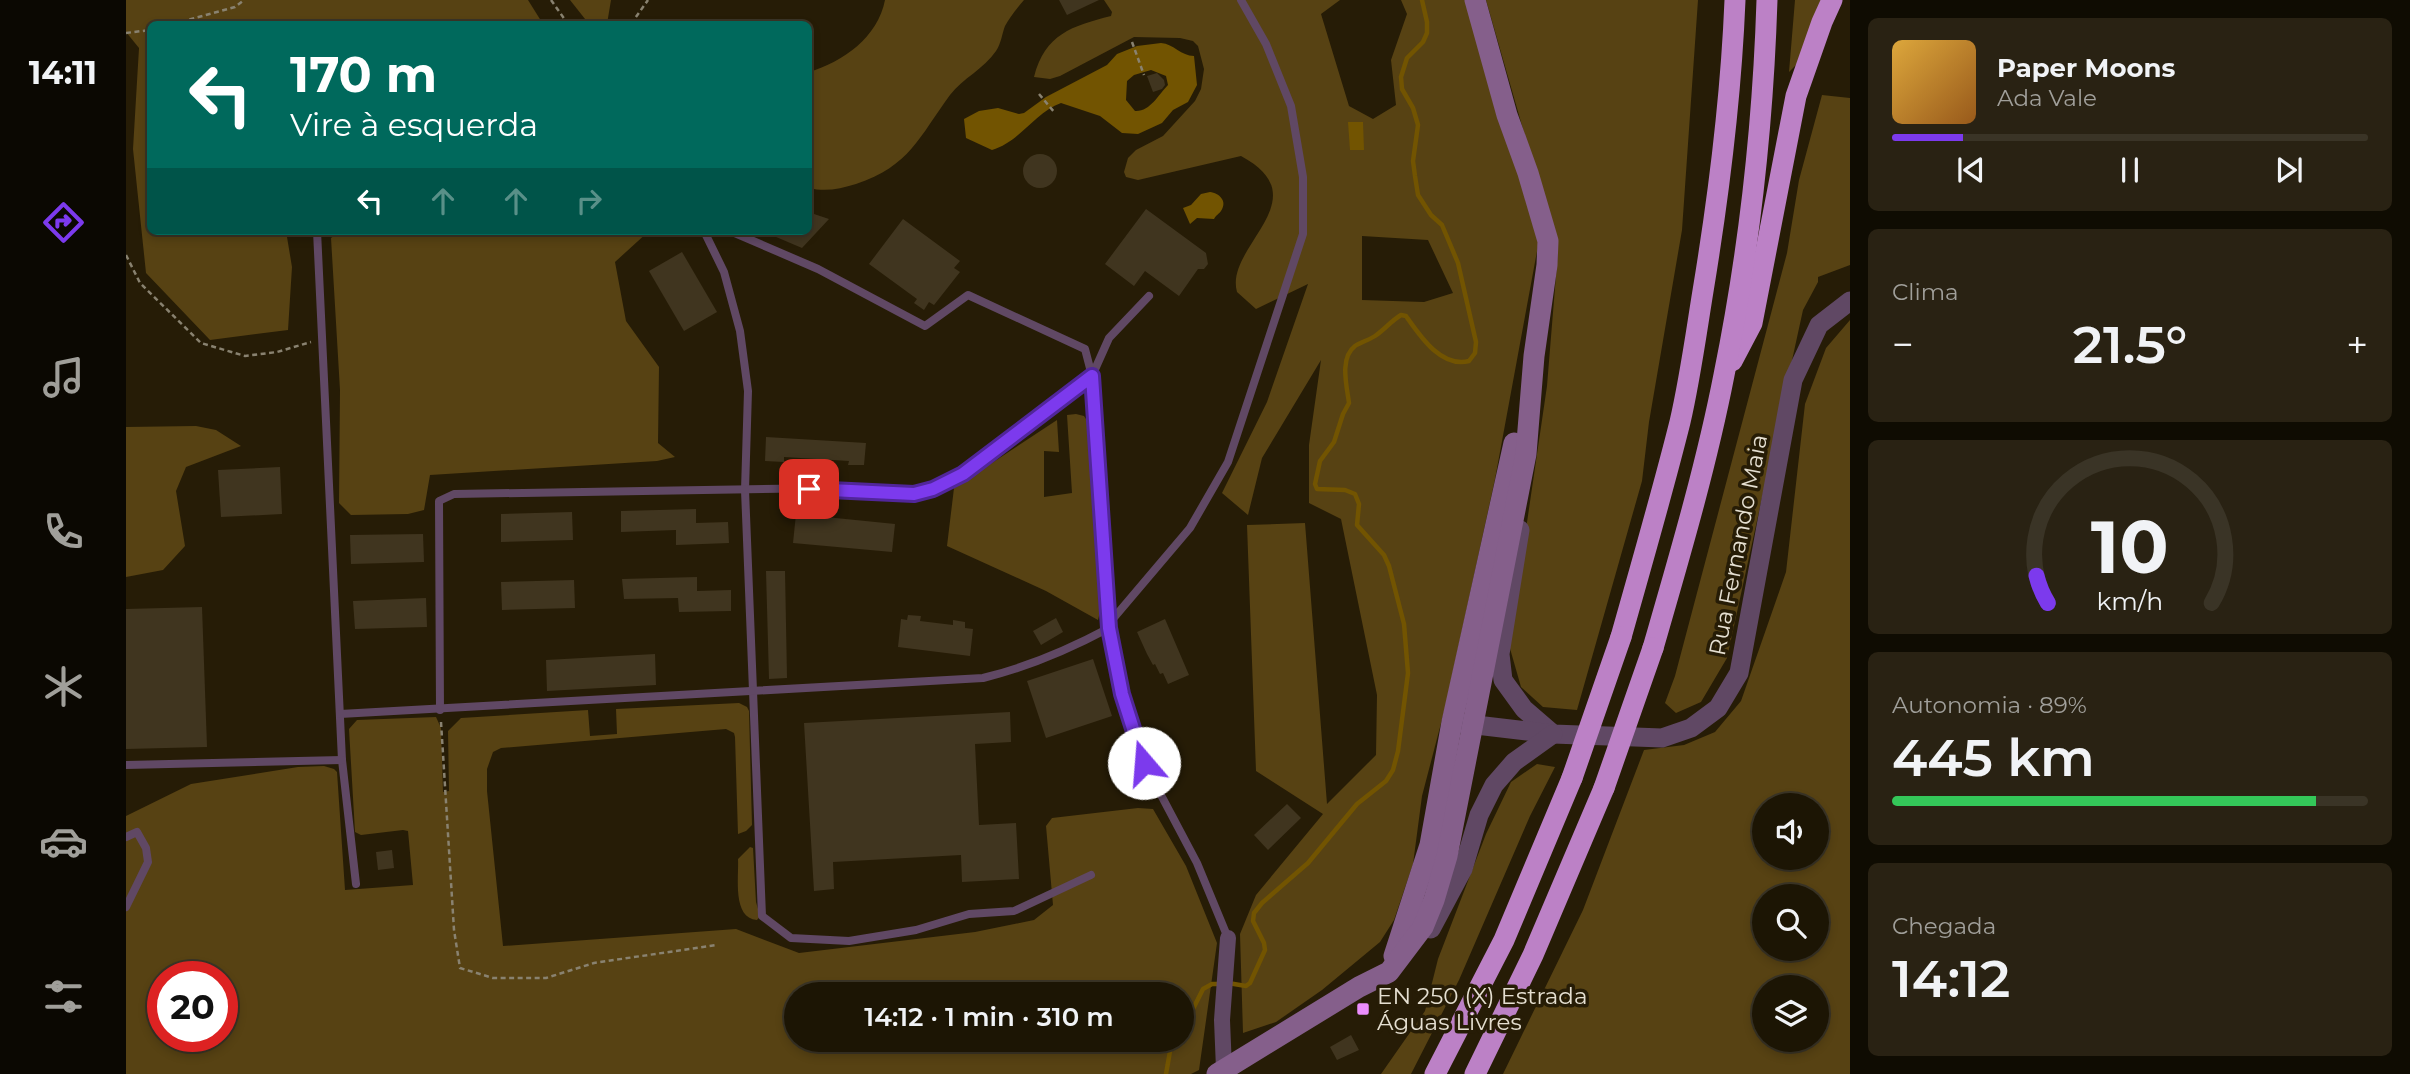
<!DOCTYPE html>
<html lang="pt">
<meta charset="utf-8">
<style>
body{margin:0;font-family:Montserrat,sans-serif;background:#292213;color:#f1f3f6;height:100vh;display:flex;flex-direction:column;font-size:26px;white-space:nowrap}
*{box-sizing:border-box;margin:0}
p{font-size:23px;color:#a09f9a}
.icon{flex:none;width:38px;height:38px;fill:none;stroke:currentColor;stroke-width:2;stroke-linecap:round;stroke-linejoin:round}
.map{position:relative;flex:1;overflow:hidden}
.side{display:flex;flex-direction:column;gap:18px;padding:18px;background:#0f0c02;width:560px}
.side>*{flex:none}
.hud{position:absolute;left:21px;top:21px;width:665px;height:214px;border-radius:10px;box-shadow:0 4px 10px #0003,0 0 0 2px #3a3426;background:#00695c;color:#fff;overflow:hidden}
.controls{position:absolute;left:1626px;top:793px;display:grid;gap:14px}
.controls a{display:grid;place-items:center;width:77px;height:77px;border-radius:50%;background:#1c1504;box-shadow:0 4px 10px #0003,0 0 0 2px #3a3426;font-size:35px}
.speed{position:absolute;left:21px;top:961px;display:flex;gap:14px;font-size:35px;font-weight:700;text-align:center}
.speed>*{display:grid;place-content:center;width:91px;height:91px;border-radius:50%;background:#1c1504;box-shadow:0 4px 10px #0003,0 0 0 2px #3a3426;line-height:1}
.speed .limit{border:10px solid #d22;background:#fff;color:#111}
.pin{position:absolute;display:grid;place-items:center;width:60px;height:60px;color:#fff;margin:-30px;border-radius:14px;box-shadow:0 4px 10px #0006}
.me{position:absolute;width:77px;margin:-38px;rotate:342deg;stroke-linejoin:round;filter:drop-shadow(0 0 5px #0008)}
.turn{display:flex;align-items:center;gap:24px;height:147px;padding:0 28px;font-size:32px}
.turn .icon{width:91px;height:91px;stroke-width:2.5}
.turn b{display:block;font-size:49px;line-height:60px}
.lanes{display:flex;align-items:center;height:66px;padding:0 28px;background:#0003;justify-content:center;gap:35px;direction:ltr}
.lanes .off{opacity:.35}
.big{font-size:52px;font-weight:600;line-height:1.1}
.side .tile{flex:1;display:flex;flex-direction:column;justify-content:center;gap:10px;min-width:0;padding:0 24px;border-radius:10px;background:#292213}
.side .dial{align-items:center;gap:0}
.dial svg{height:182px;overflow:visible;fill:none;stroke:#3a3426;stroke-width:7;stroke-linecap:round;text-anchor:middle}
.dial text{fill:#f1f3f6;stroke:none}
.song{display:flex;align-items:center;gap:21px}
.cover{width:84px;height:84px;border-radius:10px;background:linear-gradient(135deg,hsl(40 70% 55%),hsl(30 70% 35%))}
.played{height:7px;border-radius:4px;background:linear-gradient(90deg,#7c3aed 15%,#3a3426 15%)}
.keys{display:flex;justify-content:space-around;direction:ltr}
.heat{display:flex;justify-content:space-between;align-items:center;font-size:38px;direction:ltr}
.charge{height:10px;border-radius:5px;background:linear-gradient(90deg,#34c759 89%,#3a3426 0)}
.trip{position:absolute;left:658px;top:982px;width:410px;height:70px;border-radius:35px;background:#1c1504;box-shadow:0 4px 10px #0003,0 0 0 2px #3a3426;font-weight:600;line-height:70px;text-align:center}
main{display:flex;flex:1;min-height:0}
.tabs{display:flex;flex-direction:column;width:126px;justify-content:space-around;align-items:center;background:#0b0802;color:#a09f9a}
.tabs .icon{width:49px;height:49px}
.tabs .active{color:#7c3aed}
.tabs b{font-size:32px;color:#f1f3f6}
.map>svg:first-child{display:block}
.green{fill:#574213;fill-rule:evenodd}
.water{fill:#725401;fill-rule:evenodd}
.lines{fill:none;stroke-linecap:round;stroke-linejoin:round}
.stream{stroke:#725401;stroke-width:4.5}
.building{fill:#40351f}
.path{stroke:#898270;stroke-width:2.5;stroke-dasharray:5 3.5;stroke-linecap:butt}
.service{stroke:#604864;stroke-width:8}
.minor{stroke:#604864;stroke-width:16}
.tertiary{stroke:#604864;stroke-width:19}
.secondary{stroke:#855f8b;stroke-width:21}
.motorway{stroke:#bc81c6;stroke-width:21}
.motorway-bridge{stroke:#bc81c6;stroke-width:21}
.route-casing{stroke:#51269a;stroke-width:18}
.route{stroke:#7c3aed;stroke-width:12}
.poi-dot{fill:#eb8dfc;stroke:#261c06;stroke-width:2.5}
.labels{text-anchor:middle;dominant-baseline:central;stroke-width:7;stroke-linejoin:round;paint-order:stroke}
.street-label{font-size:23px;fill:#e5dfd1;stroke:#261c06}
.poi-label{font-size:23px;fill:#e5dfd1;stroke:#261c06;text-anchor:start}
</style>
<main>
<nav class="tabs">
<b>14:11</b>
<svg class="icon active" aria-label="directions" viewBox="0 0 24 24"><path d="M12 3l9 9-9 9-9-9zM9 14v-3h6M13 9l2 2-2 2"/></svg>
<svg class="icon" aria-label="music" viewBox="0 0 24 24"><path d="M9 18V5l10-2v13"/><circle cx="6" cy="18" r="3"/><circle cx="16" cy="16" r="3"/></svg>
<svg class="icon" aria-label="phone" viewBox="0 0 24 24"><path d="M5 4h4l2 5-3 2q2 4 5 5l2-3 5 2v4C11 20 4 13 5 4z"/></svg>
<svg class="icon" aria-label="climate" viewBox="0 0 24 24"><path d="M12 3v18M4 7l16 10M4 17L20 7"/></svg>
<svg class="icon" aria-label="car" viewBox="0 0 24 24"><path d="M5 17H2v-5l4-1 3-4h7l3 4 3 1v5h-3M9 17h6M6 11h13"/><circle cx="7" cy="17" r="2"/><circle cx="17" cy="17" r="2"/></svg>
<svg class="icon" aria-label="filters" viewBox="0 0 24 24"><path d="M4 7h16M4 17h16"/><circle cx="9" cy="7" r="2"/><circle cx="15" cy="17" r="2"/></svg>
</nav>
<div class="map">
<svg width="1724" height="1074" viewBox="0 0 1724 1074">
<rect width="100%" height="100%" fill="#261c06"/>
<g class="green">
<path d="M0 0H402L417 24H24V231H160L166 267 162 330 84 340 20 273 7 149 13 48 0 32Z"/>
<path d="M444 0H485L481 24H463Z"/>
<path d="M759 0H898C891 8 884 17 879 26 876 34 875 44 870 51 858 69 837 78 824 95 793 137 784 166 730 184 714 189 699 192 683 188V72C717 62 752 37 759 0Z"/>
<path d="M978 0H1214L1195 14 1223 106 1247 119 1270 105 1265 60 1281 14 1275 0H1344L1414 235 1369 479 1319 708 1296 796 1287 864 1268 920 1254 942 1196 990 1150 1022 1117 1033 1114 934 1130 895 1197 814 1130 771 1121 525 1179 523 1201 804 1250 755 1251 695 1215 519 1183 503V445L1195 360 1136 458 1122 515 1096 493 1141 402 1182 284 1130 309 1111 292C1098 246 1195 199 1115 156L1012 180 1000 177 998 172 1002 158 1010 150 1037 136 1069 101 1075 89 1078 69 1072 46 1067 41 1054 38 1008 37 934 76 924 79 908 77C919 34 946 26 985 16L986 12ZM1236 236 1302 240 1327 293 1298 302 1236 300Z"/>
<path d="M1360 0H1572L1556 230 1523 422 1516 481 1451 710 1417 707 1395 687 1383 645 1421 386 1432 251Z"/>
<path d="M1669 0H1697L1675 60 1663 72Z"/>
<path d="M1696 95 1724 98V265L1692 277V282L1677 310 1601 658 1575 702 1550 713 1539 703 1549 676 1661 253 1673 180Z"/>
<path d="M214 231H523L489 262 500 321 533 367 532 443 549 457 531 461 304 475 298 510 282 514 225 515 213 503 214 390 205 238Z"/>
<path d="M1724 320V1074H1377L1457 910 1518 750 1558 745 1589 732 1615 701 1660 572 1679 404 1700 348ZM1638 805H1690V858H1638ZM1638 896H1690V948H1638ZM1638 987H1690V1040H1638Z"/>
<path d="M950 414 958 416 966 428 974 612 972 620 920 591 821 546 828 488 931 420 933 452 918 451V497L946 493 941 415Z"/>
<path d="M70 426 90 430 115 446 60 467 50 491 59 546 37 570 0 577V427Z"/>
<path d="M613 703 621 707 623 711 626 825 620 831 612 834 609 737 608 733 600 729 375 748 367 752 361 769V791L377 946 610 929 673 953 849 932 908 920 927 905 920 826 926 818 1012 808 1027 809 1060 866 1091 943 1073 1070 1065 1074H0V816L65 784 172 767 198 766 208 769 211 772 219 890 287 885 282 831 277 830 235 835 229 832 223 729 231 720 310 717 315 728 317 792 323 791 322 731 335 718 462 710 464 736 491 734 490 709ZM37 976H96V1036H37ZM670 994H1055V1040H670Z"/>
<path d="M1411 764 1429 767 1404 816 1333 980 1285 1074H1255L1299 1011 1312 959 1360 834 1385 782Z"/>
<path d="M624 847 627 848 630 902 634 916 631 920C606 918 613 877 612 859Z"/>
</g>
<g class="water">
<path d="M1035 43C1048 44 1055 56 1068 56L1071 85 1062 102 1047 110 1036 123 1012 134 996 133 974 116 935 103C909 112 894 142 866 150L840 138 838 119 853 111 872 108 893 114 898 113 920 97 981 65 991 54 1011 46ZM1025 70 1040 76 1042 85C1032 95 1024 112 1009 111L1000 100 1001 81 1008 75Z"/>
<path d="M1222 122H1237L1238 150H1224Z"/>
<path d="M1084 192C1093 193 1102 201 1095 211 1093 214 1090 215 1088 219L1071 218 1064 224 1057 208 1065 205 1075 194Z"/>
</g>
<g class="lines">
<g class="stream">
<path d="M1102 983 1120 986 1124 983 1139 950 1138 943 1127 921 1128 913 1136 903 1182 863 1231 804 1260 781 1267 770 1272 751 1282 673 1278 624 1263 566 1258 555 1231 525 1233 504 1229 494 1219 490 1191 489 1189 484 1194 461 1208 442 1217 414 1223 403C1221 387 1213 358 1229 346 1235 342 1243 340 1249 336 1258 330 1265 321 1275 315L1280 316C1294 336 1315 368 1343 361L1349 353 1350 342 1332 263 1316 225 1305 215 1292 195 1289 176 1287 161 1292 125 1287 108 1276 89 1275 77 1281 58 1297 42 1301 33V22L1296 0"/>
<path d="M1055 1024 1067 1009 1077 989 1086 984H1094"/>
<path d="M1040 1074 1046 1040"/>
</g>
</g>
<g class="building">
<path d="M933 0H973L941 15Z"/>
<path d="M1031 73 1038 80 1039 85 1036 89 1027 92 1021 76Z"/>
<circle cx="914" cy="171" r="17"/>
<path d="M1020 209 1080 253 1082 264 1078 269H1072L1053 296 1019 271 1008 286 979 264Z"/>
<path d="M682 212 703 219 676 248 636 231H682Z"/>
<path d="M777 219 834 261 828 268 834 272 808 305 803 302 798 310 788 303 791 299 743 264Z"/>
<path d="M556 252 591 312 558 331 523 271Z"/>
<path d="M640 437 740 443 738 465H722L723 461 658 457V462L639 461Z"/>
<path d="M154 467 156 514 95 517 92 470Z"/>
<path d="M570 509V523L602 522 603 543 550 545V530L495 532V511Z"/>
<path d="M446 512 447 540 375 542V514Z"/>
<path d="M670 514 769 524 766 552 667 543Z"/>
<path d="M297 534 298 562 225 564 224 535Z"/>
<path d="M640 571H659L661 678 643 679Z"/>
<path d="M571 577V591L605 590V611L553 612 552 598 498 599 496 579Z"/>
<path d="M448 580 449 608 376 610 375 582Z"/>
<path d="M300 598 301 627 229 629 227 601Z"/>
<path d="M76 607 81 747 0 749V609Z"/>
<path d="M782 615 795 616 794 621 827 625V620L839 622V628L847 629 844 656 772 647 775 619 781 620Z"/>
<path d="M930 618 937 632 915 645 907 631Z"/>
<path d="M1039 619 1063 675 1042 684 1037 673 1034 674 1029 664 1027 665 1021 654 1011 632Z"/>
<path d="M529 654 530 685 421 691 420 660Z"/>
<path d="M967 659 986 716 920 738 901 681Z"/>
<path d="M884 712 885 742 849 744 853 825 890 823 893 879 836 882 835 855 707 862 708 889 688 891 678 723Z"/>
<path d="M1161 804 1175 818 1142 850 1128 835Z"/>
<path d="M266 850 268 868 252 870 250 852Z"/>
<path d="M1225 1035 1233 1050 1211 1060 1204 1047Z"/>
</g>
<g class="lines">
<g class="path">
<path d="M425 0 442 24"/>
<path d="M47 24 109 7 118 0"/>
<path d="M505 24 522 0"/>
<path d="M0 33 24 30"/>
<path d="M1006 42 1018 75"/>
<path d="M913 94 929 113"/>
<path d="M0 255 14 283 75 343 119 356 151 352 185 342"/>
<path d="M315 722 328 930 334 968 367 978H420L468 963 590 945"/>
</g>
<g class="service">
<path d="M191 231 216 760 230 884"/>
<path d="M578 231 598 272 614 331 622 391 619 490 636 916 665 938 723 941 790 930 843 914 888 911 965 875"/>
<path d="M314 710 313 501 328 494 704 488 788 494 807 489 837 474 966 376 983 338 1023 296"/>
<path d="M214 714 857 678C902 667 942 650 983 628L966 376 959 349 842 295 799 326 692 269 604 231"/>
<path d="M0 765 216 760"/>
<path d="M0 837 11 832 20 848 22 862 0 907"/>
<path d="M1102 938 1071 863 1018 763 996 694 983 628 986 620 1064 528 1102 462 1177 234V177L1165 106 1140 44 1115 0"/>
</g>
<path class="minor" d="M1098 1069 1096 1020 1102 938"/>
<g class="tertiary">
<path d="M1394 530 1374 654 1377 680 1398 709 1427 734"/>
<path d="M1333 723 1427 734 1536 738 1565 728 1592 708 1613 673 1667 380 1693 325 1724 301"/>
<path d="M1305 929 1337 869 1353 815 1368 785 1388 762 1427 734"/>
</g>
<g class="secondary">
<path d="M1268 956 1304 845 1326 722 1388 443"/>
<path d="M1091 1074 1233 987 1263 972 1297 927 1308 900 1321 856 1400 454 1408 356 1421 265 1422 241 1402 173 1381 115 1349 0"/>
</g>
<g class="motorway">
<path d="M1606 361 1626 323 1670 96 1696 22 1706 0"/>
<path d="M1495 637C1515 566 1536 494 1554 422 1564 379 1570 334 1577 291 1593 194 1605 98 1609 0"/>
<path d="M1527 648C1553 558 1580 467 1598 375 1623 252 1637 126 1641 0"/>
<path d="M1309 1074 1378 940 1446 778"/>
<path d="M1349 1074 1407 955 1478 788"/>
</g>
<g class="motorway-bridge">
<path d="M1446 778 1495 637"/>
<path d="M1478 788 1527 648"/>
</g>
</g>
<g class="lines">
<g class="route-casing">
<path id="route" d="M683 489 788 494 807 489 837 474 966 376 983 628 996 694 1018 763"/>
</g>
<use href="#route" class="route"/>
</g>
<rect class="poi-dot" x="1230" y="1002" width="14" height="14" rx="3.5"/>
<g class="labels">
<g class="street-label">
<text transform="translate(1612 545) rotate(-79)">Rua Fernando Maia</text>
</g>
<g class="poi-label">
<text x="1251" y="996">EN 250 (X) Estrada<tspan x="1251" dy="26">Águas Livres</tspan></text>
</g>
</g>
</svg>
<div class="controls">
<a><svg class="icon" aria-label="sound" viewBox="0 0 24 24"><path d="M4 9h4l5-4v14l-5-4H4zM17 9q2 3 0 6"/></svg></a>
<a><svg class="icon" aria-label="search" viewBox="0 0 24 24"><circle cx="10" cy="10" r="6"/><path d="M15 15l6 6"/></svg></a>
<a><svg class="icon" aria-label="layers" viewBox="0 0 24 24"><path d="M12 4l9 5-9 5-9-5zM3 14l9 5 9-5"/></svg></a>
</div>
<div class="speed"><div class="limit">20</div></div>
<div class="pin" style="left:683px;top:489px;background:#d93025"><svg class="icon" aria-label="arrive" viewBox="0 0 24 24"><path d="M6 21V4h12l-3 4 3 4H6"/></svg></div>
<svg class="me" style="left:1018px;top:763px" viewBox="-20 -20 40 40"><circle r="19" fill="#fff"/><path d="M0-13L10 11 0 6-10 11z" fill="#7c3aed"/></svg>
<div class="trip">14:12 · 1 min · 310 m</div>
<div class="hud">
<div class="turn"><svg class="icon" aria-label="left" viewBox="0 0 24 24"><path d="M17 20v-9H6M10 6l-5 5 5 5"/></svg><div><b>170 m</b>Vire à esquerda</div></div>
<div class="lanes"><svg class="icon" aria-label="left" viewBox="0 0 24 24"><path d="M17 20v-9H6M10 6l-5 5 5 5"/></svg><svg class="icon off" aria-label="ahead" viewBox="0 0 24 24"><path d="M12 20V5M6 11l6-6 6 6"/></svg><svg class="icon off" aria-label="ahead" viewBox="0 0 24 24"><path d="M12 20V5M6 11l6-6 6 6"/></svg><svg class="icon off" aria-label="right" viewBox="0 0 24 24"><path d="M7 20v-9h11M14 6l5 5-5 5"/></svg></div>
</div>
</div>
<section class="side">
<div class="tile">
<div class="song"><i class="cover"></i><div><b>Paper Moons</b><p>Ada Vale</p></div></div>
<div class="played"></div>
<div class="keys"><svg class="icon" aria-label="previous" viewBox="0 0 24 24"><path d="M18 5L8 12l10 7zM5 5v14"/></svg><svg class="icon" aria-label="pause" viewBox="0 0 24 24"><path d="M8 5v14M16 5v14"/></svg><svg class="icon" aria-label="next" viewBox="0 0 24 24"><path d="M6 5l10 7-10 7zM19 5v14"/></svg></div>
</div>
<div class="tile"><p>Clima</p>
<div class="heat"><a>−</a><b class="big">21.5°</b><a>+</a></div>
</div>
<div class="tile dial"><svg viewBox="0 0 100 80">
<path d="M14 69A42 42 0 1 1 86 69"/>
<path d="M14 69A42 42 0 0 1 9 57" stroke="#7c3aed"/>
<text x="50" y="56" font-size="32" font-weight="700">10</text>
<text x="50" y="72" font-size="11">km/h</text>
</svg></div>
<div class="tile"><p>Autonomia · 89%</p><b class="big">445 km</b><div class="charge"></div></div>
<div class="tile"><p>Chegada</p><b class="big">14:12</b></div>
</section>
</main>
